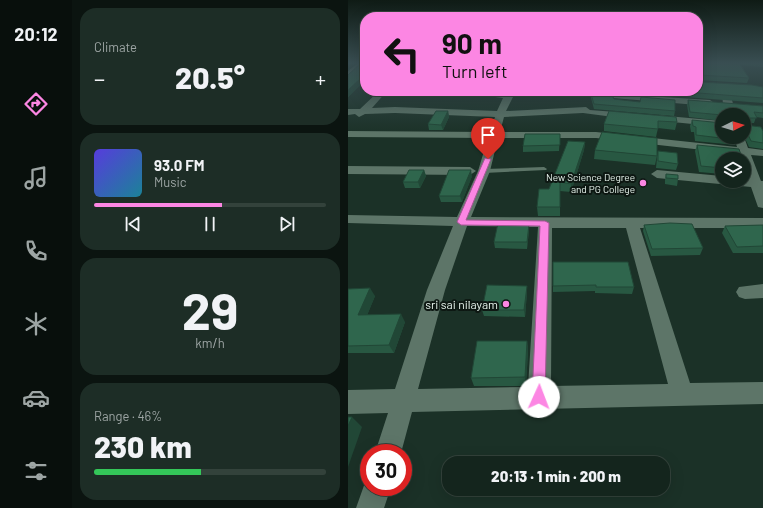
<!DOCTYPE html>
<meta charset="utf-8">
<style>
body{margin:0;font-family:Barlow,sans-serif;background:#1d2d26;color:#f1f3f6;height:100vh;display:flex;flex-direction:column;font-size:15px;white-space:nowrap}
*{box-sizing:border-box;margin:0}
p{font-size:13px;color:#9da5a4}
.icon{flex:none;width:22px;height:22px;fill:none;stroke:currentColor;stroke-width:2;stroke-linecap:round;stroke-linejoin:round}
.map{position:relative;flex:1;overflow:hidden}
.panel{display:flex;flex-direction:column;gap:8px;padding:8px;background:#0b1410;width:276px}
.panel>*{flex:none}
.top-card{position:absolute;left:12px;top:12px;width:343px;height:84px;border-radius:16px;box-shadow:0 4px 16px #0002,0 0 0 1px #33423b;background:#fc86e3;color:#111;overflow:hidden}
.needle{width:26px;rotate:85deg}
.controls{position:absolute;left:367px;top:108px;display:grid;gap:8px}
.controls a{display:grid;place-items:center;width:36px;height:36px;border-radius:50%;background:#14251d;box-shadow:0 4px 16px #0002,0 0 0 1px #33423b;font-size:20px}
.speed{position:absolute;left:12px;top:444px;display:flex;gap:8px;font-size:20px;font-weight:700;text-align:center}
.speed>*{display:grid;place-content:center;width:52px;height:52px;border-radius:50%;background:#14251d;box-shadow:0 4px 16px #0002,0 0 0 1px #33423b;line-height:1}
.speed .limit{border:6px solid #d22;background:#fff;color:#111}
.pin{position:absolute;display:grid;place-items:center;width:34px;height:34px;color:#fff;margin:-41px -17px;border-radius:50% 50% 50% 0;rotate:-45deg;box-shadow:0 0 4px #0007}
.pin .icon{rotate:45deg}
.me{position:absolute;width:44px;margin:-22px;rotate:2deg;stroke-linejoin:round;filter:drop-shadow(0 0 3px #0008)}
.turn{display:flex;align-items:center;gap:14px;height:84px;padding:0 16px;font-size:18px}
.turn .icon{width:52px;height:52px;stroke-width:2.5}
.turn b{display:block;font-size:28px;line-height:34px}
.big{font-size:30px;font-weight:800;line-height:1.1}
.panel .card{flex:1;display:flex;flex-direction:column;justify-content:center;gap:6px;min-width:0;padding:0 14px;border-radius:16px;background:#1d2d26}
.panel .dial{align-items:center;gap:0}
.dial b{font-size:52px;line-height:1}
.song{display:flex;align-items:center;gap:12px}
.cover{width:48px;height:48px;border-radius:6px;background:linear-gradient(135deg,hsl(250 70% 55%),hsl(190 70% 35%))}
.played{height:4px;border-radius:2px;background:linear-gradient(90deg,#fc86e3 55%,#33423b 55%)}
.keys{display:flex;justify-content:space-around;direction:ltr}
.heat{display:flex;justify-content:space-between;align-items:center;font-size:22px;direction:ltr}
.charge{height:6px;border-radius:3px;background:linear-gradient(90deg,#34c759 46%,#33423b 0)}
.trip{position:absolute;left:94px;top:456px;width:228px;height:40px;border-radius:16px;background:#14251d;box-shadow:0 4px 16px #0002,0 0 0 1px #33423b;font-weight:800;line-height:40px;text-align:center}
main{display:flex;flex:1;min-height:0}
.menu{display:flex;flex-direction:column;width:72px;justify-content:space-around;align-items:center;background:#080f0c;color:#9da5a4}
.menu .icon{width:28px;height:28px}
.menu .on{color:#fc86e3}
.menu b{font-size:18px;color:#f1f3f6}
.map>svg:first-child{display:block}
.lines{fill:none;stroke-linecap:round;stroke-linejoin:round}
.service{fill:#5d7568;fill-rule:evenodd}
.minor{fill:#5d7568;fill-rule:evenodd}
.wall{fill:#285842}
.shaded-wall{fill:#214736}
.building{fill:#2f664d;stroke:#214736}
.route{fill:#fc86e3;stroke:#a45794}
.poi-dot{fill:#fc86e3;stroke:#0d1712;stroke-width:1.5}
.labels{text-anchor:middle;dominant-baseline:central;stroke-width:4;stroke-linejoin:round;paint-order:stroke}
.far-poi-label{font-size:10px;fill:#e8f5ee;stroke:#0d1712;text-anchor:end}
.poi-label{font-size:12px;fill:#e8f5ee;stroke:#0d1712;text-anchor:end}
</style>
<main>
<nav class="menu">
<b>20:12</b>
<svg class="icon on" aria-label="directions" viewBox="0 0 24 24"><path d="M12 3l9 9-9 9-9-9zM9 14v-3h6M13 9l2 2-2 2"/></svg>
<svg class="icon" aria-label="music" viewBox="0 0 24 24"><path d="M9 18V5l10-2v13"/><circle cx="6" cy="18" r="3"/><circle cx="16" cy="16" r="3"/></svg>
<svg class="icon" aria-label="phone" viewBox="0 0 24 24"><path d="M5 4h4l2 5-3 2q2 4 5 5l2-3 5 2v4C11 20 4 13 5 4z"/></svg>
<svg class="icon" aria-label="climate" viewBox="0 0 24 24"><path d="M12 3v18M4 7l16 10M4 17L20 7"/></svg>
<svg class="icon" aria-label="car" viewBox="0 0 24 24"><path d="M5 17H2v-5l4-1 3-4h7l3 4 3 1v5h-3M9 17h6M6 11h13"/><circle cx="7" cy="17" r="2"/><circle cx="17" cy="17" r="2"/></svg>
<svg class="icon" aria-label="filters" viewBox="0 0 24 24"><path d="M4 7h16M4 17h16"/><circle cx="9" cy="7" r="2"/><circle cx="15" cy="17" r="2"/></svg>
</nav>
<section class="panel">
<div class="card"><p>Climate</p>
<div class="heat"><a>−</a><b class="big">20.5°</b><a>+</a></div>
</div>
<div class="card">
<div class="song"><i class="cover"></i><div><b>93.0 FM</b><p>Music</p></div></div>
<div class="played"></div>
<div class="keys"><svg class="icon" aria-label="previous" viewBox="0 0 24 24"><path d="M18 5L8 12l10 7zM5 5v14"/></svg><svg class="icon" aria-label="pause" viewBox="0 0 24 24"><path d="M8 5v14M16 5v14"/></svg><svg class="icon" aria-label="next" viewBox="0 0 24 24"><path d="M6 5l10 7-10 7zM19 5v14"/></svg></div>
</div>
<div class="card dial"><b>29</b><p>km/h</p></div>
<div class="card"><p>Range · 46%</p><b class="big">230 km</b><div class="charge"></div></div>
</section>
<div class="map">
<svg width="415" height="508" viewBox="0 0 415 508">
<rect width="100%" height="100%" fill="#1b3127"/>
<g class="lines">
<path class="service" d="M196 167 199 169 198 170 136 173 133 171 136 169Z"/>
<g class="minor">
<path d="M10 63H17L0 77V71Z"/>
<path d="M373 83 380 85 388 115H378L375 104Z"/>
<path d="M31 91H39L24 108 47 107 149 111 155 98 116 93 112 91 158 93 160 91H168L158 111 238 107 242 110 281 113 286 116 281 119 235 113 156 117 152 132H248L389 147 386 137H396L400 148 415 150V156L403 155 413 181H415V208L410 207 403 187 309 178 303 174 309 170 374 176V181H396V179L400 180 396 167V159H393L391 154 248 138H150L142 171 123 217 415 218V228H292L342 383 415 382V404L64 412 53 453H27L40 413 0 414V390L47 389 79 290 105 226 0 223V215L109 217 130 171 140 138 0 137V131L142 132 147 117 47 113 17 114 11 117 7 114 0 115V109H12ZM119 226 190 227 180 387 70 389 97 290ZM204 228H278L320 384 203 386Z"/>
<path d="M237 92 362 100 366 103 362 106 240 96H237Z"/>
<path d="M308 115 374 121V127L305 120 303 118Z"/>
<path d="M0 166 122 167 128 171 122 175 0 174Z"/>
<path d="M415 284V298L397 299 391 297 388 292 391 287Z"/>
<path d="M19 477H21V487H43L36 508H8Z"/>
</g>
</g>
<g class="wall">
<path d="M350 63H415V67L393 65 401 78 399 83 351 80V82L415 87V103L337 97 336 91H350Z"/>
<path d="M15 67H17V82H15L0 97V75Z"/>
<path d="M244 91H261L260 92Z"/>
<path d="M294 91H327L326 96 294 94Z"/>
<path d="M243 94 266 99 327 111 326 116 246 109 243 98Z"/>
<path d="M340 100 415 106V118L408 117 406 123H397V125L415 131V149L401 147 396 136V115H374V121L341 117 339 105Z"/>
<path d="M100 111 101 117 95 130H81L80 124Z"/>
<path d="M261 111 329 122 327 130 310 128 308 137 256 131V124Z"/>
<path d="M344 120 389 140 387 145 347 141 346 132H343L342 126Z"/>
<path d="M212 134 211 151 175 152V146Z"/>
<path d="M237 142 236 150 223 192 212 191V216H190L189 207 201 189Z"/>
<path d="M349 145 394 158V159H374V174L351 172 347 151Z"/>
<path d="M247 150 309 156 307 165 246 159Z"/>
<path d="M310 151 330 164 328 170 308 168 309 157Z"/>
<path d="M76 170 78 176 72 188H57L55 182Z"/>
<path d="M318 174 330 179 329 186 317 184V180Z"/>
<path d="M124 176 114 202H93L91 196Z"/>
<path d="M296 225 355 248 352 255 303 256 295 231Z"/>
<path d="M415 225V253H385L374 233 377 226Z"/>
<path d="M181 230 179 249 147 248 146 242Z"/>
<path d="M205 262 286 287 284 294 247 293V291L205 292Z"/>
<path d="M0 289 27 296 19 315 57 322 46 353H0Z"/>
<path d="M179 292 177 317 136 316 134 310Z"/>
<path d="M179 341 180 350 178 386H126L123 378Z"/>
</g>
<g class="shaded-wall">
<path d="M13 78 15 82 0 97V90Z"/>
<path d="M100 111 101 117 95 130 93 125Z"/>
<path d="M237 142 236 150 223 192V184Z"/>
<path d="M76 170 78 176 72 188 70 182Z"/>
<path d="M123 170 124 176 114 202 112 196Z"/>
<path d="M181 224V230L179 249V242Z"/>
<path d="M179 286V292L177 317 176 310Z"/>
<path d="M22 288 27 296 16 323 10 315Z"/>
<path d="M53 314 57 322 46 353 41 345Z"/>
<path d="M179 341 180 350 178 386 177 377Z"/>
<path d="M4 417 14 427 0 467V426Z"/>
</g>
<g class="building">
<path d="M350 63H391L401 78 351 75 350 76Z"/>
<path d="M12 64 15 67H17V78H13L0 90V75Z"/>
<path d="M350 78 351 82 404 85 415 87V98L338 92V91H350Z"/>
<path d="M243 94 264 95 266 99 292 102 293 97 327 100V111L246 104Z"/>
<path d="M340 100 415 106V113L406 112 409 118H397V125L413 127 415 131V143L403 141 398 130H396V115H374L342 112Z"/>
<path d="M88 111H100L93 125 80 124Z"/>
<path d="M261 111 328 117 329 122 310 121V129L256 124Z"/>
<path d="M344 120 374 123V137H388L389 140 348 135V127L345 126Z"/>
<path d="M254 132 309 138V156L247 150Z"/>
<path d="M177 134H212V145L175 146Z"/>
<path d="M220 141 237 142 223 184 212 182V207H189L191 189H201Z"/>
<path d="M349 145 391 149 394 158 373 156 374 160V168L353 166Z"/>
<path d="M310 151 329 153 330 164 310 161Z"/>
<path d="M61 170H76L70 182H55Z"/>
<path d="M101 170H123L112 196H91Z"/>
<path d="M318 174 330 175V179L318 178Z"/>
<path d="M150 223 181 224 179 242H146Z"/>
<path d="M322 223 344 224 355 248 304 249 296 225Z"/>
<path d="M415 225V246L389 247 377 226Z"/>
<path d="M205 262H280L286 287H248V285L205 286Z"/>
<path d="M139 285 179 286 176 310H134Z"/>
<path d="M22 288 10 315 53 314 41 345 0 346V289Z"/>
<path d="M129 341H179L177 377 123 378Z"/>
<path d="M0 417H4L0 426Z"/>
</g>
<linearGradient id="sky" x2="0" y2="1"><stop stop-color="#0f1b15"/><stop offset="0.47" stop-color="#394e52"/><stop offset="1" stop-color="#394e52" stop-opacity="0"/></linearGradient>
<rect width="415" height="134" fill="url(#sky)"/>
<path class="route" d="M137 158 143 159 118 220 197 221 201 223 197 397 195 401 191 403 186 401 184 397 192 226 113 225 109 222Z"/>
<g class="poi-dot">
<circle cx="295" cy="183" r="4"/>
<circle cx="158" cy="304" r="4"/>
</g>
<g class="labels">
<g class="far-poi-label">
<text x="287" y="177">New Science Degree<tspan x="287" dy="12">and PG College</tspan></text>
</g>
<g class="poi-label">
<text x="150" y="304">sri sai nilayam</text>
</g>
</g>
</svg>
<div class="controls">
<a><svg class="needle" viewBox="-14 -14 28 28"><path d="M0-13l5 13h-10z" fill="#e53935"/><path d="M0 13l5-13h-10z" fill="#9da5a4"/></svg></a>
<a><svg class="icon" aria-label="layers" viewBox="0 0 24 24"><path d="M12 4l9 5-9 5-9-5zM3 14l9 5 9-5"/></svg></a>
</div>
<div class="speed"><div class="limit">30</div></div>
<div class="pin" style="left:140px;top:159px;background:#d93025"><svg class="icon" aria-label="arrive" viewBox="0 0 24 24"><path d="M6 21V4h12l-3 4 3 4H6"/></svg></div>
<svg class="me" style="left:191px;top:397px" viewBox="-20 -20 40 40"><circle r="19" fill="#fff"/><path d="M0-13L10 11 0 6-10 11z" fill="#fc86e3"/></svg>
<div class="trip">20:13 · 1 min · 200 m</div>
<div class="top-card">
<div class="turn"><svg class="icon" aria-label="left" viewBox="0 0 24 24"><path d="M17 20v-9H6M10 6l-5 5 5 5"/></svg><div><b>90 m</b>Turn left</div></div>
</div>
</div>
</main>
